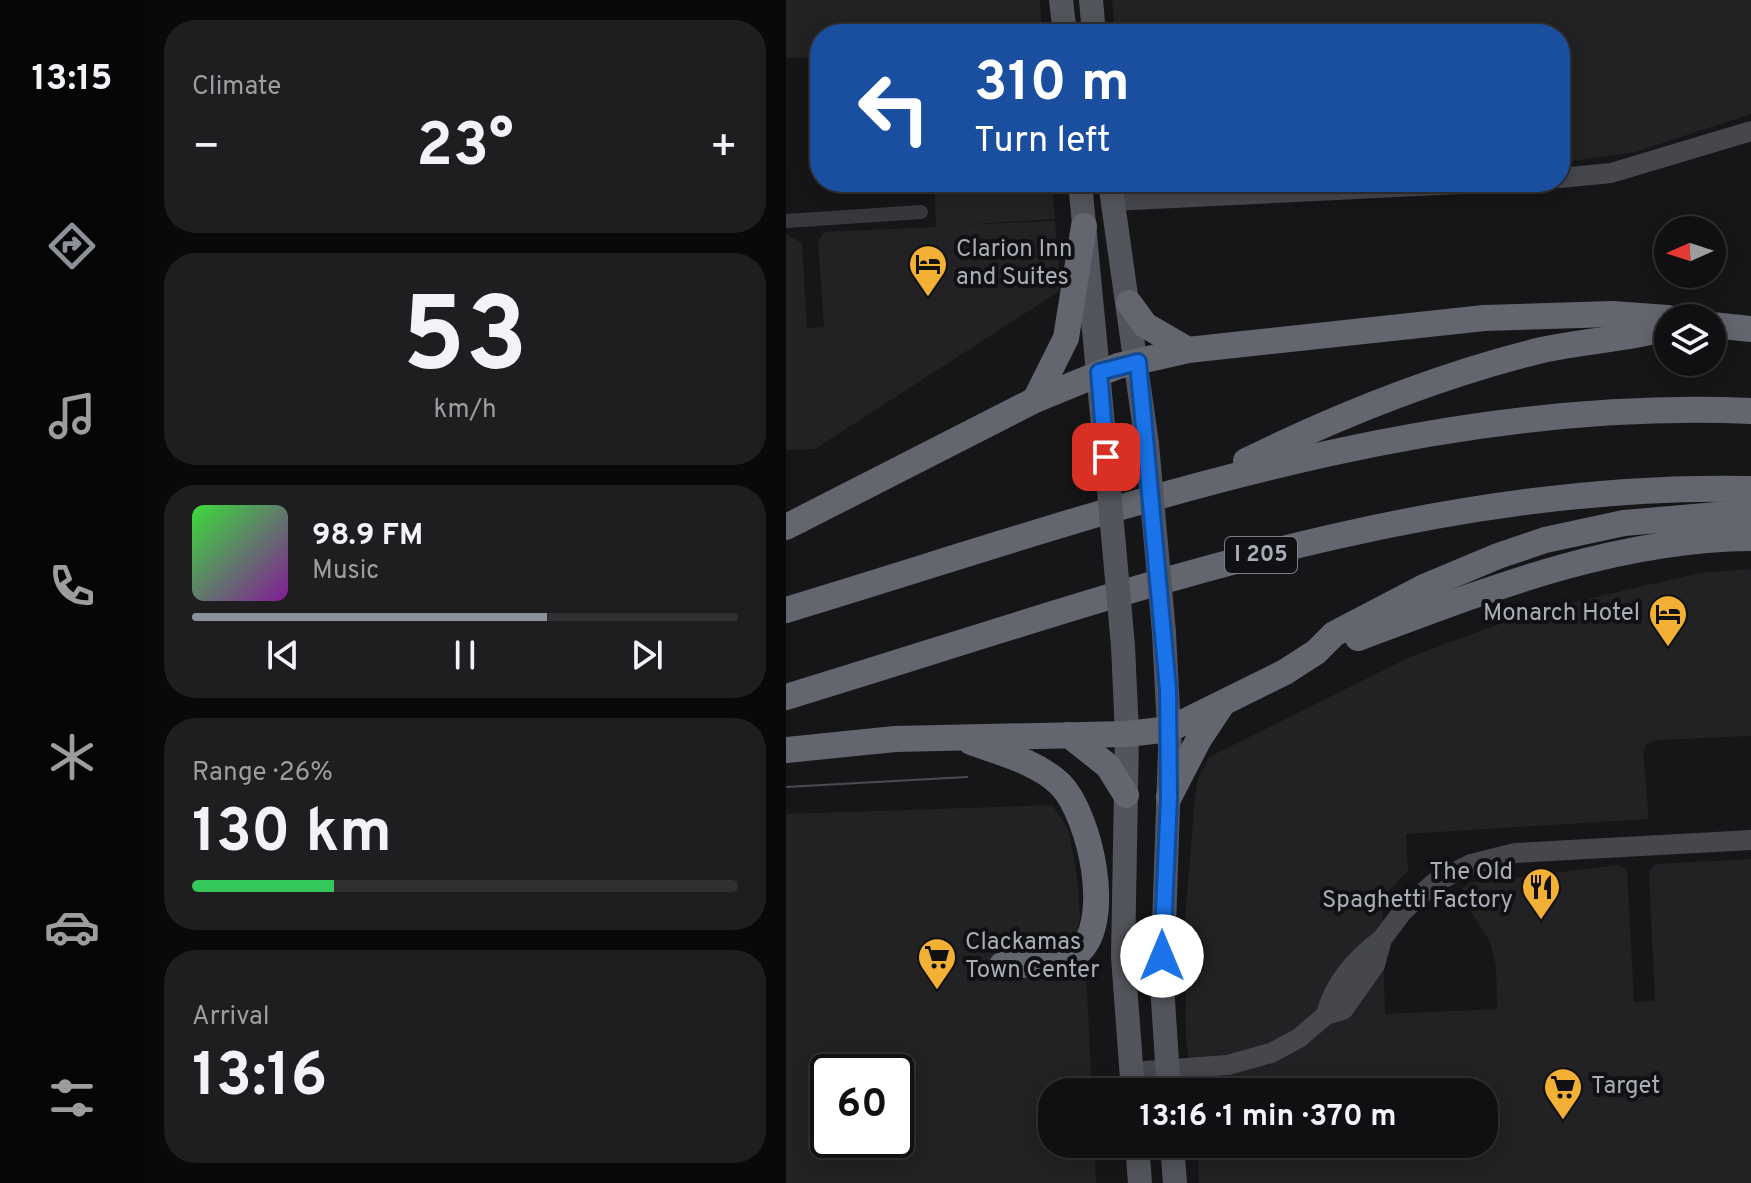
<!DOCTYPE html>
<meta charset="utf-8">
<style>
body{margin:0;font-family:Overpass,sans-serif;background:#1e1e20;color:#f1f3f6;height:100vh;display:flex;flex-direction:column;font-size:30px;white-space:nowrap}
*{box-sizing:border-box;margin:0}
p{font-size:26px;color:#9c9d9f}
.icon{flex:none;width:44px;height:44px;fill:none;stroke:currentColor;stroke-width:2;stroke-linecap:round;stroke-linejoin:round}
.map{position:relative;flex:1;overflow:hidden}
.drawer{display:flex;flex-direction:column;gap:20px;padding:20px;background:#09090a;width:642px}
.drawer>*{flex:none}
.banner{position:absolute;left:24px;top:24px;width:760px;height:168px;border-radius:32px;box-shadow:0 4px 20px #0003,0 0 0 2px #303032;background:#1a4fa0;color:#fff;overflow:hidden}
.needle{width:52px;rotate:267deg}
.controls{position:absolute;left:868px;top:216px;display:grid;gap:16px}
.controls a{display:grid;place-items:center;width:72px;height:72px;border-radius:50%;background:#101012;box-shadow:0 4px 20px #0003,0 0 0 2px #303032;font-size:40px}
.speed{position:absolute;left:24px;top:1054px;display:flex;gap:16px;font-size:40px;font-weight:700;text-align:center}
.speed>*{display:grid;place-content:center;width:104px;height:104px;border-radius:50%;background:#101012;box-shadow:0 4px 20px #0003,0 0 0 2px #303032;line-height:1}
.speed .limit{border:4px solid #111;border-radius:12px;background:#fff;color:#111}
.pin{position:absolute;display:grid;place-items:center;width:68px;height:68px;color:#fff;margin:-34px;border-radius:16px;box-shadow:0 4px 12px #0006}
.me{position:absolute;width:88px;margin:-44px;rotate:0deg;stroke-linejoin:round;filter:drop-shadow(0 0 6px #0008)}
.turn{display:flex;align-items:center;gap:28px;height:168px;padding:0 32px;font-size:36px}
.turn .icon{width:104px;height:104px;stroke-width:2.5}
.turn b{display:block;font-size:56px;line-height:68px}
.big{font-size:60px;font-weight:700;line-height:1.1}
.drawer .tile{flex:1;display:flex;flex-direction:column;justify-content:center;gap:12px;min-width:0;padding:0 28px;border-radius:32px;background:#1e1e20}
.drawer .dial{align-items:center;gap:0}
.dial b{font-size:104px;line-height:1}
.song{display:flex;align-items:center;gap:24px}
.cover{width:96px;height:96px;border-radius:12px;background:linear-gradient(135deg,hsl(120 70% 55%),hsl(290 70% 35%))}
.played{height:8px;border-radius:4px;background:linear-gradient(90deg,#8c9099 65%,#303032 65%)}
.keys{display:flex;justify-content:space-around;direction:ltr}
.heat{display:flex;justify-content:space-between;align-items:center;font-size:44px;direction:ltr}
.charge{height:12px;border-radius:6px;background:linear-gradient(90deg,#34c759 26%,#303032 0)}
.trip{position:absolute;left:252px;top:1078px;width:460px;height:80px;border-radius:32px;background:#101012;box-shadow:0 4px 20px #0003,0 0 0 2px #303032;font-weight:700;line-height:80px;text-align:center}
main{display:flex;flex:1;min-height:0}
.dock{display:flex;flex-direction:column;width:144px;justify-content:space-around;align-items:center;background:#060607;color:#9c9d9f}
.dock .icon{width:56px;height:56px}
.dock .active{color:#8c9099}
.dock b{font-size:36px;color:#f1f3f6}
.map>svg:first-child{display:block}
.built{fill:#222225;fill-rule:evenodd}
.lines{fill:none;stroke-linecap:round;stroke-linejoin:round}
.street{stroke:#37383d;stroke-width:14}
.secondary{stroke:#45474d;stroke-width:20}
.primary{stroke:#53555c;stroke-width:24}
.highway{stroke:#63666e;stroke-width:26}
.tram{stroke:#4a4c52;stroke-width:2}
.primary-bridge{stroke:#53555c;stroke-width:24}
.route-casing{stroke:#114b97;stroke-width:20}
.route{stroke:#1a73e8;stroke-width:14}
.labels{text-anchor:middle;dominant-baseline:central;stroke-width:8;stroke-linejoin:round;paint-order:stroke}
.shield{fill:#111113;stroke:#7b7e86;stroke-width:2}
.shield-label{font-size:22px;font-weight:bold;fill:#a8adb8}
.poi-label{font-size:24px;fill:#a8adb8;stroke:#111113;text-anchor:start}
</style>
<main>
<nav class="dock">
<b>13:15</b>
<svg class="icon active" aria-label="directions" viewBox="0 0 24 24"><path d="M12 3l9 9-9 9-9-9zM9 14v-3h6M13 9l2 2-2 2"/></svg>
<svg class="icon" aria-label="music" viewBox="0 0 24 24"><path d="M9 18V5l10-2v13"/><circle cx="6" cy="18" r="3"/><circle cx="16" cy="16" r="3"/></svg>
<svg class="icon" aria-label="phone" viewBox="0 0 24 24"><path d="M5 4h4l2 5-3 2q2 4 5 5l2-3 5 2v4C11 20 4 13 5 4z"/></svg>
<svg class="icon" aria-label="climate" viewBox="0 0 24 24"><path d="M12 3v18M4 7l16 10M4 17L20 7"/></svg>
<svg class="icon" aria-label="car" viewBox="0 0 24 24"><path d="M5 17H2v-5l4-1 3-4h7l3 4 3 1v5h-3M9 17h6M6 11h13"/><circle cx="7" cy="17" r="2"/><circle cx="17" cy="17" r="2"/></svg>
<svg class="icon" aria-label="filters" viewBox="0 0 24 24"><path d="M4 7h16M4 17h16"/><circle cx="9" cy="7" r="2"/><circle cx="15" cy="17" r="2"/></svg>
</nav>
<section class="drawer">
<div class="tile"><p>Climate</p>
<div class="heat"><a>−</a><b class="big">23°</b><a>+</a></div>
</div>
<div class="tile dial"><b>53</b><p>km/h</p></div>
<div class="tile">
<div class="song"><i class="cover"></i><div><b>98.9 FM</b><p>Music</p></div></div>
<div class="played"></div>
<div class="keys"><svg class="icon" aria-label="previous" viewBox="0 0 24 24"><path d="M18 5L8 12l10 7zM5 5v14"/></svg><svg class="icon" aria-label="pause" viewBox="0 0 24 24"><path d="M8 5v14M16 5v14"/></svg><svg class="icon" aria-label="next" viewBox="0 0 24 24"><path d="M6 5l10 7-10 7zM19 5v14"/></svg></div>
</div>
<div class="tile"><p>Range · 26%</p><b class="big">130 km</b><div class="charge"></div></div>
<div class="tile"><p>Arrival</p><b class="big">13:16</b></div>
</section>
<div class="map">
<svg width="965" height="1183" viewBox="0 0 965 1183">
<rect width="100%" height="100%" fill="#161618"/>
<g class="built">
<path d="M0 0H254L256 34H34V57L0 58Z"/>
<path d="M326 0H965V114L849 152 774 163V34H329Z"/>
<path d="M148 182H266L269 219 173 225 269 221 275 290 29 449 0 450V234L16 243 21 328 38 327 32 241 38 232 150 227Z"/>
<path d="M965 569V736L871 740 861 744 857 751 863 819 620 834 622 871 596 898 599 1014 711 1009 710 965 704 942 676 897 677 888 683 883 833 865 841 870 848 1002 869 1001 863 872 869 864 965 859V1183H413L411 1144H698V1092H406L400 1036 399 921 409 795 412 779 423 757 624 657 749 611 914 573Z"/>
<path d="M266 805 283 830 292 884 294 917 289 942 300 969 306 1092H266V1144H308L310 1183H0V814ZM42 1072H110V1140H42Z"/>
</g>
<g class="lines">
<path class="street" d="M0 221 135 212"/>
<g class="secondary">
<path d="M774 178 825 173 965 131"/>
<path d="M326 201 713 182"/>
<path d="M540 1015C547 984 571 957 596 939"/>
<path d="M345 1072 442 1065 485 1053 513 1038 540 1015 557 1010 589 965 596 939 617 911 648 883 685 864 729 853 965 840"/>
</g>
<g class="primary">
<path d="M275 0 279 34"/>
<path d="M305 0 308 34"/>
<path d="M294 182 320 457"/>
<path d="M324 182 361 444"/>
<path d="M378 633 384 749 376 985 383 1092"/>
<path d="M337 646 341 734 337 957 347 1092"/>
<path d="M351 1144 354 1183"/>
<path d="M386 1144 389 1183"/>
</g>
<g class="highway">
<path d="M343 303 359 325 402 350"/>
<path d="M926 325 965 329"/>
<path d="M249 400 280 338 298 226"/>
<path d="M460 461C554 415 654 375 756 350 798 341 841 339 882 328"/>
<path d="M0 527 249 400 332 366 402 350 698 318 826 314 882 318"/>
<path d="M0 610C314 515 632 396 965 411"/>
<path d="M572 638C698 591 827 539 965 538"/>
<path d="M0 697C314 602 632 481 965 489"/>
<path d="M283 735 322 766 340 795"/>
<path d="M185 742C215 753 251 762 274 784 304 814 330 927 289 955 271 968 238 964 216 965"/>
<path d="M0 750 109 739 341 734 384 729 499 672 530 652 548 634 638 587 712 556 759 540 838 523 965 512"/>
<path d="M383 797 413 739 435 706"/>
</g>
<path class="tram" d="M0 787 181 777"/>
<g class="primary-bridge">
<path d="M361 444 378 633"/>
<path d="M320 457 337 646"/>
</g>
</g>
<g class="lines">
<g class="route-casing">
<path id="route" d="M320 457 313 372 352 362 382 689 383 797 376 956"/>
</g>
<use href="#route" class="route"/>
</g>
<defs>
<g id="hotel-pin" transform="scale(2)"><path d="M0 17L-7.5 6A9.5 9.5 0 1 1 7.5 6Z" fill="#f2b134" stroke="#111113"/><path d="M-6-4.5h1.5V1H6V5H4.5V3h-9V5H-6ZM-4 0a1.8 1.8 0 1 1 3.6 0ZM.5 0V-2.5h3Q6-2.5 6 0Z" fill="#111"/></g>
<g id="restaurant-pin" transform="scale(2)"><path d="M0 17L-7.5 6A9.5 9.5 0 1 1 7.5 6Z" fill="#f2b134" stroke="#111113"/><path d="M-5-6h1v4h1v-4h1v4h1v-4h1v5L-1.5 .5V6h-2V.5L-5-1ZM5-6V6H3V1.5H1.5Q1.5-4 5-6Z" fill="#111"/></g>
<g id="supermarket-pin" transform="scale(2)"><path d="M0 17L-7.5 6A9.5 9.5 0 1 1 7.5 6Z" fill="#f2b134" stroke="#111113"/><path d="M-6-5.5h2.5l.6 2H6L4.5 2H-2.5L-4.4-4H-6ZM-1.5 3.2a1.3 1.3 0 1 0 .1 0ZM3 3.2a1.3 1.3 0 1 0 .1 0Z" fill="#111"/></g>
</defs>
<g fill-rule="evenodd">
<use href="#hotel-pin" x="142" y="264"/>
<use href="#hotel-pin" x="882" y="614"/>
<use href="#restaurant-pin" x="755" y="887"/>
<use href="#supermarket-pin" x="151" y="957"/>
<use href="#supermarket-pin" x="777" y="1087"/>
</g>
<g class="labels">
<rect class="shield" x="439" y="537" width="72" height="36" rx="6"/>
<g class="shield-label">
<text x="475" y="555">I 205</text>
</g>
<g class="poi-label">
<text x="170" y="250">Clarion Inn<tspan x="170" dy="28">and Suites</tspan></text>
<text x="854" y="614" text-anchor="end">Monarch Hotel</text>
<text x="727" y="873" text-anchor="end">The Old<tspan x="727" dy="28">Spaghetti Factory</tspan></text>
<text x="179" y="943">Clackamas<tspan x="179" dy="28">Town Center</tspan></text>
<text x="805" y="1087">Target</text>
</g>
</g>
</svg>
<div class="controls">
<a><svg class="needle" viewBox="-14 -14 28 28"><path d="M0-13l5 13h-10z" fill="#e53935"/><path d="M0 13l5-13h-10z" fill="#9c9d9f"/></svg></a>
<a><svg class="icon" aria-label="layers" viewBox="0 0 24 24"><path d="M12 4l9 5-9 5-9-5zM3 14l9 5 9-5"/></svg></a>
</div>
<div class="speed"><div class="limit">60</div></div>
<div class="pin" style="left:320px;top:457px;background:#d93025"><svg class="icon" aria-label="arrive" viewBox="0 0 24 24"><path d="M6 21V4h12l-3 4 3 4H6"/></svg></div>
<svg class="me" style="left:376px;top:956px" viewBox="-20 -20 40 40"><circle r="19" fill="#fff"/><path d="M0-13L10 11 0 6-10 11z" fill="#1a73e8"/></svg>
<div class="trip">13:16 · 1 min · 370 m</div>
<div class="banner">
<div class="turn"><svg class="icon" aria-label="left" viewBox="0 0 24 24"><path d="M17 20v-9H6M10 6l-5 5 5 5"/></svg><div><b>310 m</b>Turn left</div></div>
</div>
</div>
</main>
